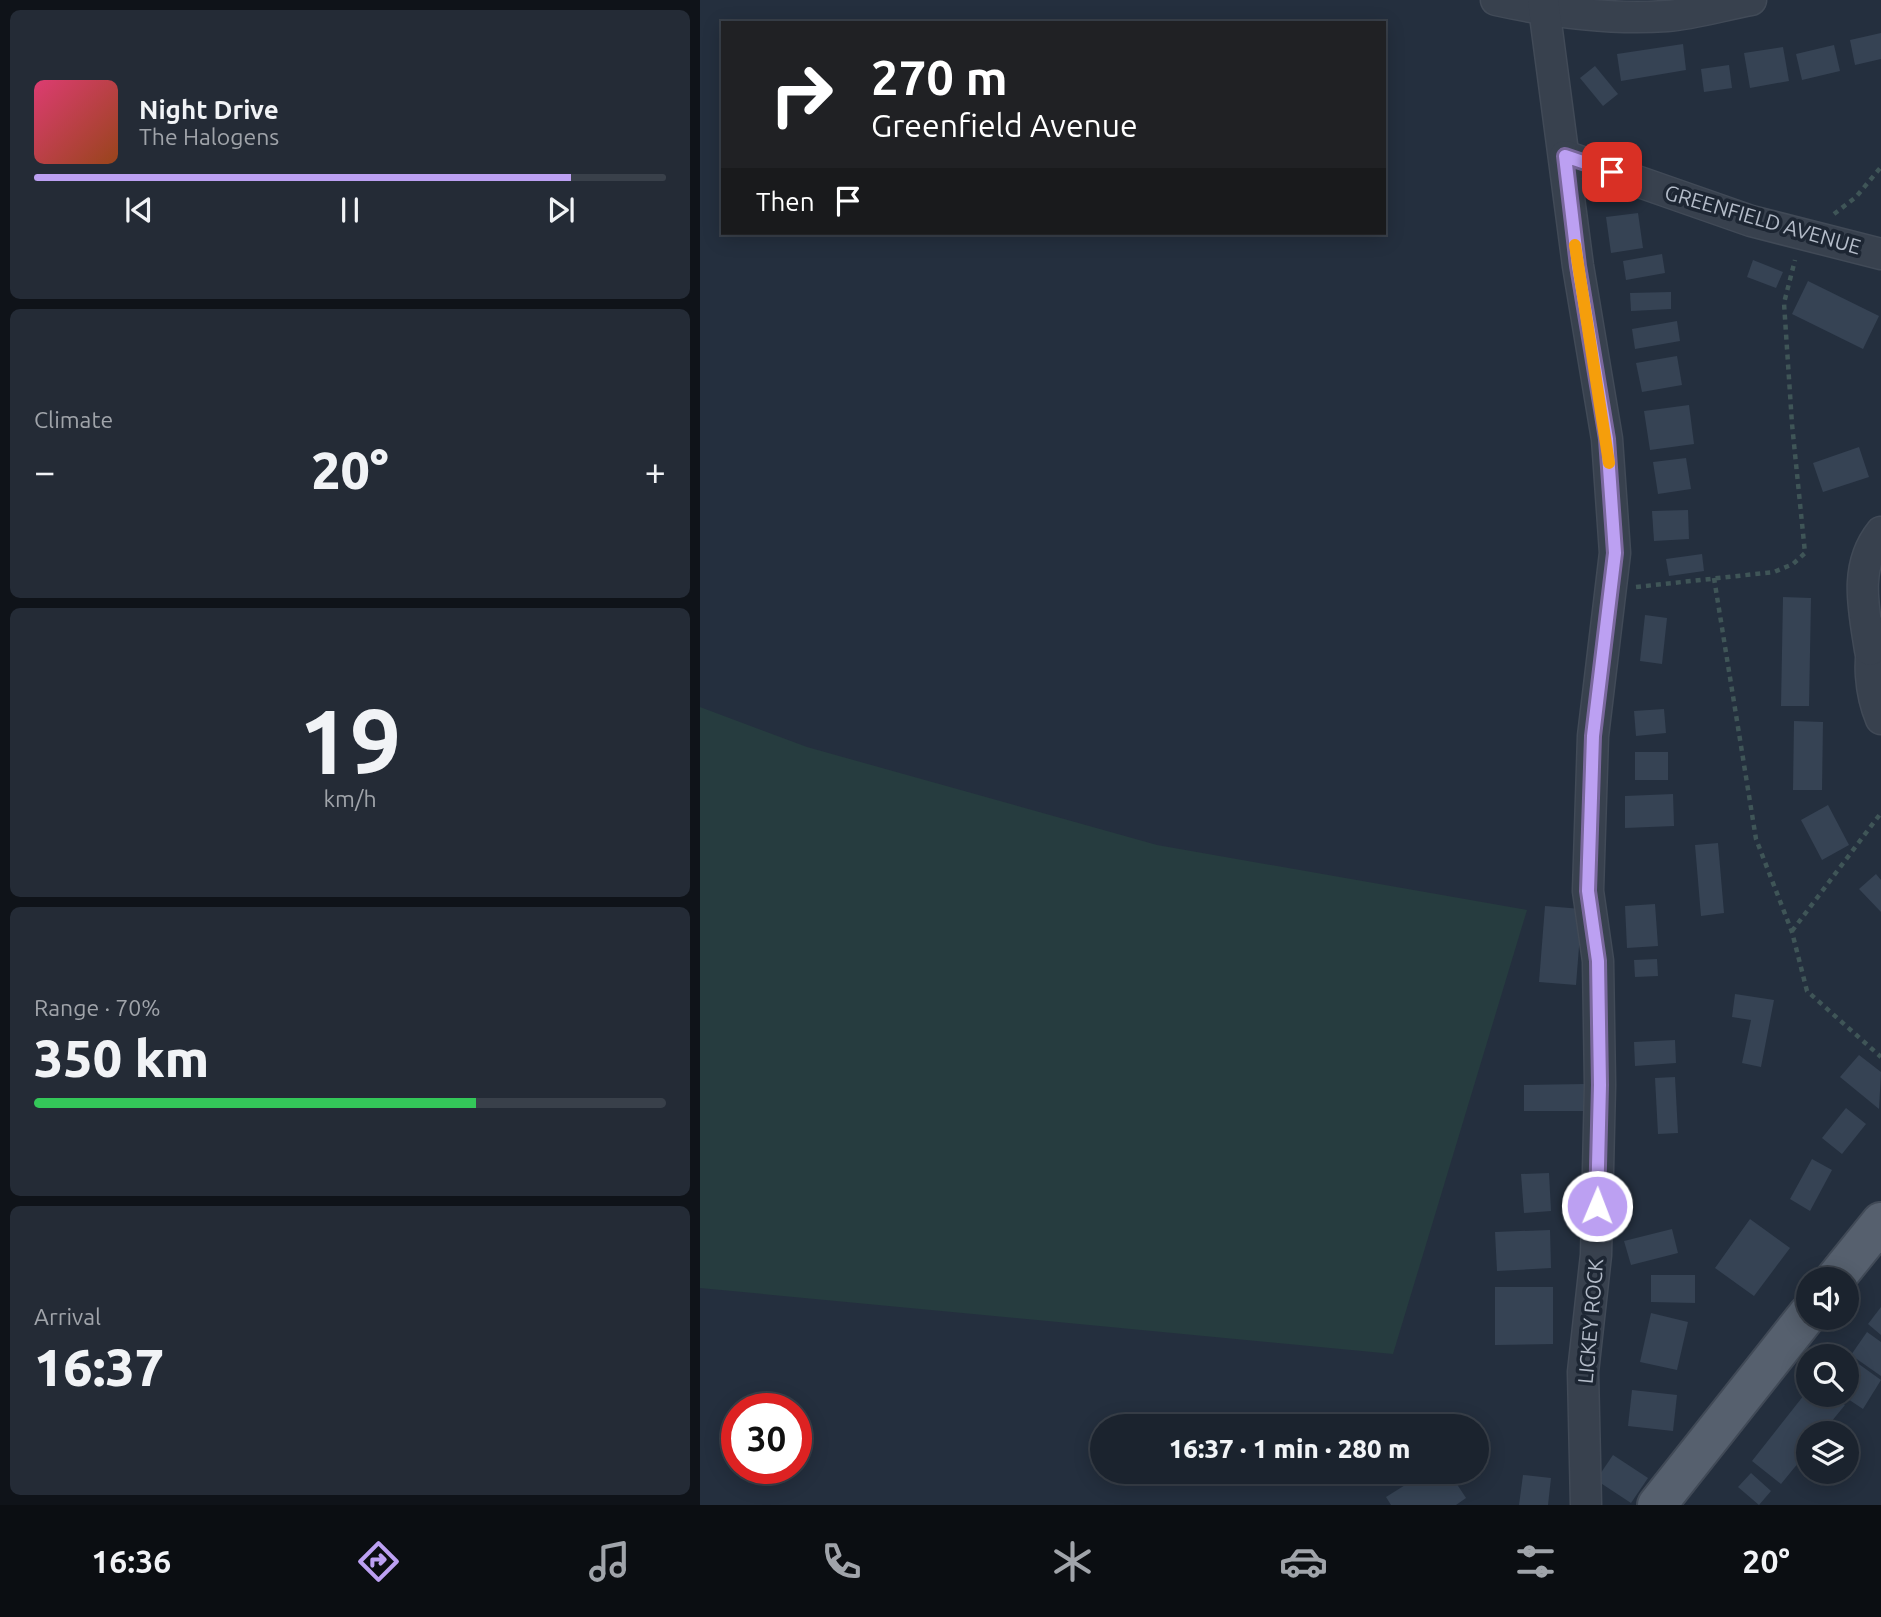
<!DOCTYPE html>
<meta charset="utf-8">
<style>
body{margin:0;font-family:Ubuntu,sans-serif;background:#242b36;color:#f1f3f6;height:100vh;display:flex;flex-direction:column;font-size:26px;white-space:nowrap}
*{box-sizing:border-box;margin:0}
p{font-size:23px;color:#a0a4aa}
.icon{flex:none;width:38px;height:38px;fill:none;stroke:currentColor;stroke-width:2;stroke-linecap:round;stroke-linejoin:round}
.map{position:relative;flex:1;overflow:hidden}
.side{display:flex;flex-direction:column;gap:10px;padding:10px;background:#0f1319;width:700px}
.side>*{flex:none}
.guide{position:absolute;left:21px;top:21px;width:665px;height:214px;border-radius:0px;box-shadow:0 4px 18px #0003,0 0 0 2px #39404a;background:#202124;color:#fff;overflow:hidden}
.controls{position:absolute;left:1096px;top:1267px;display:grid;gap:14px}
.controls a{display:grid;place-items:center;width:63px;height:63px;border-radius:50%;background:#1b232e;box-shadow:0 4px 18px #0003,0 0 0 2px #39404a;font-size:35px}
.speed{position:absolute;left:21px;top:1393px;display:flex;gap:14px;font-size:35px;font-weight:700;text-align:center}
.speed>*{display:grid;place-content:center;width:91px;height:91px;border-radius:50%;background:#1b232e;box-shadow:0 4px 18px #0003,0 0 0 2px #39404a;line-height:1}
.speed .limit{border:10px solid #d22;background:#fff;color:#111}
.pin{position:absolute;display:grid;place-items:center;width:60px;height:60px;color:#fff;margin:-30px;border-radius:14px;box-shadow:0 4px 10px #0006}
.me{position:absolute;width:77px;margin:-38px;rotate:1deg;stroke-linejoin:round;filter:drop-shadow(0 0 5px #0008)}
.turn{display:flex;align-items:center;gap:24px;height:147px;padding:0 35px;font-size:32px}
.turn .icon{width:91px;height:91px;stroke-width:2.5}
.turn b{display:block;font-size:49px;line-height:60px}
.then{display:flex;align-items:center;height:66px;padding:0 35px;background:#0003;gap:14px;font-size:26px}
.big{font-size:52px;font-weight:800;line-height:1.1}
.side .card{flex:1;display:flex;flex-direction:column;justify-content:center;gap:10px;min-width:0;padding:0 24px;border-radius:10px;background:#242b36}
.side .dial{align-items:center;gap:0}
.dial b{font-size:91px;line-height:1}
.song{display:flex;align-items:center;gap:21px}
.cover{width:84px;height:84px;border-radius:10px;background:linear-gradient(135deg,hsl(340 70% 55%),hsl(20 70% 35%))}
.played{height:7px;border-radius:4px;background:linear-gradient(90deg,#bca0f2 85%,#39404a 85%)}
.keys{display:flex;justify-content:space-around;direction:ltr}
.heat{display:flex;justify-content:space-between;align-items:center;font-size:38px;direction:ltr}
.charge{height:10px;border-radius:5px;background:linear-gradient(90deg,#34c759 70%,#39404a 0)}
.trip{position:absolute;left:390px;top:1414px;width:399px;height:70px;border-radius:35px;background:#1b232e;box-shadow:0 4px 18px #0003,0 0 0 2px #39404a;font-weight:800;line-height:70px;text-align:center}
.tab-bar{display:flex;height:112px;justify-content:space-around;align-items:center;background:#0b0e12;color:#a0a4aa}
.tab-bar .icon{width:49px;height:49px}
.tab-bar .active{color:#bca0f2}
.tab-bar b{font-size:32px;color:#f1f3f6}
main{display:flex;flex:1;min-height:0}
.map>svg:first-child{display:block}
.green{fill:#263c3f}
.building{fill:#364354}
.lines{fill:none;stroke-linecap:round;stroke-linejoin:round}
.minor-casing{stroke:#414a57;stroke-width:33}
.major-casing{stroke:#414a57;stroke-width:42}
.path{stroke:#3f5557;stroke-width:4.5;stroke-dasharray:5 5;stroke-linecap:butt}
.minor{stroke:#38414e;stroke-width:30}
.major{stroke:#56606e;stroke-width:38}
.route-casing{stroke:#7a689d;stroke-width:18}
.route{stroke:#bca0f2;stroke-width:12}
.slow{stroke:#f59e0b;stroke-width:12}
.labels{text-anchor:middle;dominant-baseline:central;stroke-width:7;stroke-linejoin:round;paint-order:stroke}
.street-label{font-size:21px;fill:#b4bcc9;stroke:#1d2633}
</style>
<main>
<section class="side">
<div class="card">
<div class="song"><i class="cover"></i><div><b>Night Drive</b><p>The Halogens</p></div></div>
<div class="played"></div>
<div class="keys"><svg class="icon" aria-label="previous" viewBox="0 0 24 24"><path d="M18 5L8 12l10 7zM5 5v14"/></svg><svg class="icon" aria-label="pause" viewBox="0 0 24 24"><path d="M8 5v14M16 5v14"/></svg><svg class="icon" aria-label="next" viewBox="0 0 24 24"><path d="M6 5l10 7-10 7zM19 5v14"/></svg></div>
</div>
<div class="card"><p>Climate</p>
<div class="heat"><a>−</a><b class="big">20°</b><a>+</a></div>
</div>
<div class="card dial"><b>19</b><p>km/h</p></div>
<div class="card"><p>Range · 70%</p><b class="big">350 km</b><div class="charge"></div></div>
<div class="card"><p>Arrival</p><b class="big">16:37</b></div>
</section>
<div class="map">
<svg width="1181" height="1505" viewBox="0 0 1181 1505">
<rect width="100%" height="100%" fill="#242f3e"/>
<path class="green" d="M0 707 107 747 457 845 827 910 693 1354 0 1288Z"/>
<g class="building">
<path d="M1181 33V59L1155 65 1150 40Z"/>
<path d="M983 44 986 70 921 81 917 54Z"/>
<path d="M1134 45 1140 71 1102 80 1096 54Z"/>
<path d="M1083 47 1089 81 1050 88 1044 53Z"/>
<path d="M1029 65 1032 88 1004 92 1001 69Z"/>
<path d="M895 66 918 94 903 106 880 78Z"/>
<path d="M938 213 943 248 911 253 906 217Z"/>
<path d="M962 254 965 273 926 280 923 261Z"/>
<path d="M1053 260 1083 272 1076 288 1047 277Z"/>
<path d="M1108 281 1179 316 1163 349 1092 314Z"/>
<path d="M971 292V309L931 311 930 293Z"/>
<path d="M977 321 980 341 935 349 932 329Z"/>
<path d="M977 356 982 385 942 392 936 363Z"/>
<path d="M989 405 994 444 950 450 944 411Z"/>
<path d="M1159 447 1169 477 1123 492 1113 463Z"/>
<path d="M986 458 991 489 958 494 953 462Z"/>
<path d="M988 510 989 539 954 541 952 511Z"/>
<path d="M1002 554 1004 571 969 576 966 559Z"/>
<path d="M1083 597 1111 598 1109 706H1081Z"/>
<path d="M945 615 967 618 962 664 940 661Z"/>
<path d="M964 709 966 733 936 736 934 711Z"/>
<path d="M1094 721 1123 722 1122 790H1093Z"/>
<rect x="935" y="752" width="33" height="28"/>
<path d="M973 794 974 826 925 828V796Z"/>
<path d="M1128 805 1149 845 1122 860 1101 820Z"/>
<path d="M1018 843 1024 913 1001 916 995 845Z"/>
<path d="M1176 874 1181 880V912L1159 889Z"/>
<path d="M955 904 958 946 927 948 925 906Z"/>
<path d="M845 906 882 909 876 985 839 982Z"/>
<path d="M957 959 958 976 935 977 934 960Z"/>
<path d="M1035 994 1074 1000 1061 1067 1042 1063 1051 1020 1032 1017Z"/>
<path d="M975 1040 976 1063 935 1066 934 1042Z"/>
<path d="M1159 1055 1181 1072 1179 1109 1140 1077Z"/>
<path d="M975 1077 978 1133 958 1134 955 1078Z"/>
<path d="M885 1084V1111H824V1085Z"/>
<path d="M1146 1108 1166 1124 1142 1154 1122 1138Z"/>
<path d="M1112 1159 1132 1170 1110 1211 1090 1199Z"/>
<path d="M849 1173 851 1211 824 1213 821 1174Z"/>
<path d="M1050 1219 1090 1248 1054 1296 1015 1268Z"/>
<path d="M972 1229 978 1253 931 1265 924 1241Z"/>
<path d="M850 1230 851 1268 797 1271 795 1232Z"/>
<path d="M951 1275H995V1303L951 1302Z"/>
<path d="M795 1287H853V1344L795 1345Z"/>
<path d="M1181 1307V1335L1168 1324Z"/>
<path d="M951 1313 988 1322 977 1370 940 1362Z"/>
<path d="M1167 1332 1181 1342V1376L1151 1355Z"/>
<path d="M1149 1357 1181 1380 1163 1409 1142 1395H1146V1361Z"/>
<path d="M932 1390 977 1395 973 1431 928 1426Z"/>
<path d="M1108 1390V1395H1132L1145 1405 1122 1433H1108V1451L1081 1484 1052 1461Z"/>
<path d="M913 1455 948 1478 931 1503 896 1480Z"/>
<path d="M726 1472H749L766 1498 756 1505H691L686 1497Z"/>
<path d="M1051 1473 1071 1491 1059 1505 1038 1487Z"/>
<path d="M823 1475 851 1478 848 1505H819Z"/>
</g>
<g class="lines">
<g class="minor-casing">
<g id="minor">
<path d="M796 0C851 12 910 20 967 16 995 14 1023 5 1051 0"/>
<path d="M843 0 878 266 907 439 915 553 893 736 888 891 898 961 900 1085 896 1255 883 1372 886 1505"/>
<path d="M865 156 1051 221 1181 254"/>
<path d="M1176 632C1167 659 1170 693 1181 719"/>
<path d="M1170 650C1164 610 1153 567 1181 532"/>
</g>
</g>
<g class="major-casing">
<g id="major">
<path d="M1135 1279 1181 1222"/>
<path d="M957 1505 1108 1314"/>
</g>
</g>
<g class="path">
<path d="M1134 214 1156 197 1181 167"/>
<path d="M1014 578 1056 839 1092 932 1107 991 1181 1057"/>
<path d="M936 587 1074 572 1093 564 1105 553 1092 424 1084 303 1095 260"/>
<path d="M1092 931 1181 813"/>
</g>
<use href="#minor" class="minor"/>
<use href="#major" class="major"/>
</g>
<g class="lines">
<g class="route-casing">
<path id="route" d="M897 1206 900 1085 898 961 888 891 893 736 915 553 907 439 878 266 865 156 912 172"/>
</g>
<use href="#route" class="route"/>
<path class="slow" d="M875 245 909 463"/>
</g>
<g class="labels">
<g class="street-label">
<text transform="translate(1063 219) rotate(16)">GREENFIELD AVENUE</text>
<text transform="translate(890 1321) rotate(-85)">LICKEY ROCK</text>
</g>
</g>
</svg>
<div class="controls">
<a><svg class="icon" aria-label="sound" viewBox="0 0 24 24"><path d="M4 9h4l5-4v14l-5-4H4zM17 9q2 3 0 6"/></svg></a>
<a><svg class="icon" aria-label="search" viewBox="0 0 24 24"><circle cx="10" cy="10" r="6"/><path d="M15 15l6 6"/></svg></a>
<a><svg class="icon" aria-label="layers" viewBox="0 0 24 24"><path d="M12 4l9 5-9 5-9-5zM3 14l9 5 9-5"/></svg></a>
</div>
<div class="speed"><div class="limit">30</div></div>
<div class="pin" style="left:912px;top:172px;background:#d93025"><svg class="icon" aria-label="arrive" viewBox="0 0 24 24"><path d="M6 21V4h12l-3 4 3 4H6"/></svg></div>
<svg class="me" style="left:897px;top:1206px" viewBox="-20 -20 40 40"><circle r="17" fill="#bca0f2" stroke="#fff" stroke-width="3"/><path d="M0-11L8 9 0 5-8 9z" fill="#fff"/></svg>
<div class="trip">16:37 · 1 min · 280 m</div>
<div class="guide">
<div class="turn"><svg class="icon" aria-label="right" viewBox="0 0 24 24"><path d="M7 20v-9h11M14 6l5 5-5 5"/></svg><div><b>270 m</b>Greenfield Avenue</div></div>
<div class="then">Then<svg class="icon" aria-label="arrive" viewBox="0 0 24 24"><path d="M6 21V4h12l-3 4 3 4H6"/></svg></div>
</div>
</div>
</main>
<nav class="tab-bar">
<b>16:36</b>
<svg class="icon active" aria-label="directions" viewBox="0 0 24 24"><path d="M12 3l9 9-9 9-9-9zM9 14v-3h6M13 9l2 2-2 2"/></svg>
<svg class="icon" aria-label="music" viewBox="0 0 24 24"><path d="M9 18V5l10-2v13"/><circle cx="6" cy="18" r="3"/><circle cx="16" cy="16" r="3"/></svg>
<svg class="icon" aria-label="phone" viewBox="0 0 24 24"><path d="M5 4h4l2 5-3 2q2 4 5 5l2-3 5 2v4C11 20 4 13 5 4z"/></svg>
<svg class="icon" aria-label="climate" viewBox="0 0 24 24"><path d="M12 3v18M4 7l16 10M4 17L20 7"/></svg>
<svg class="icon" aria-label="car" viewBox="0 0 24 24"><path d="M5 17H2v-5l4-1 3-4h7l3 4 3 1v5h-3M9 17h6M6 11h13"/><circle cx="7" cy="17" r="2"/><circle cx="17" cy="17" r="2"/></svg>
<svg class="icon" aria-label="filters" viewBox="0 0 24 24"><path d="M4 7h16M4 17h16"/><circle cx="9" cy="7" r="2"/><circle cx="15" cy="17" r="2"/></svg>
<b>20°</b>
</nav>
